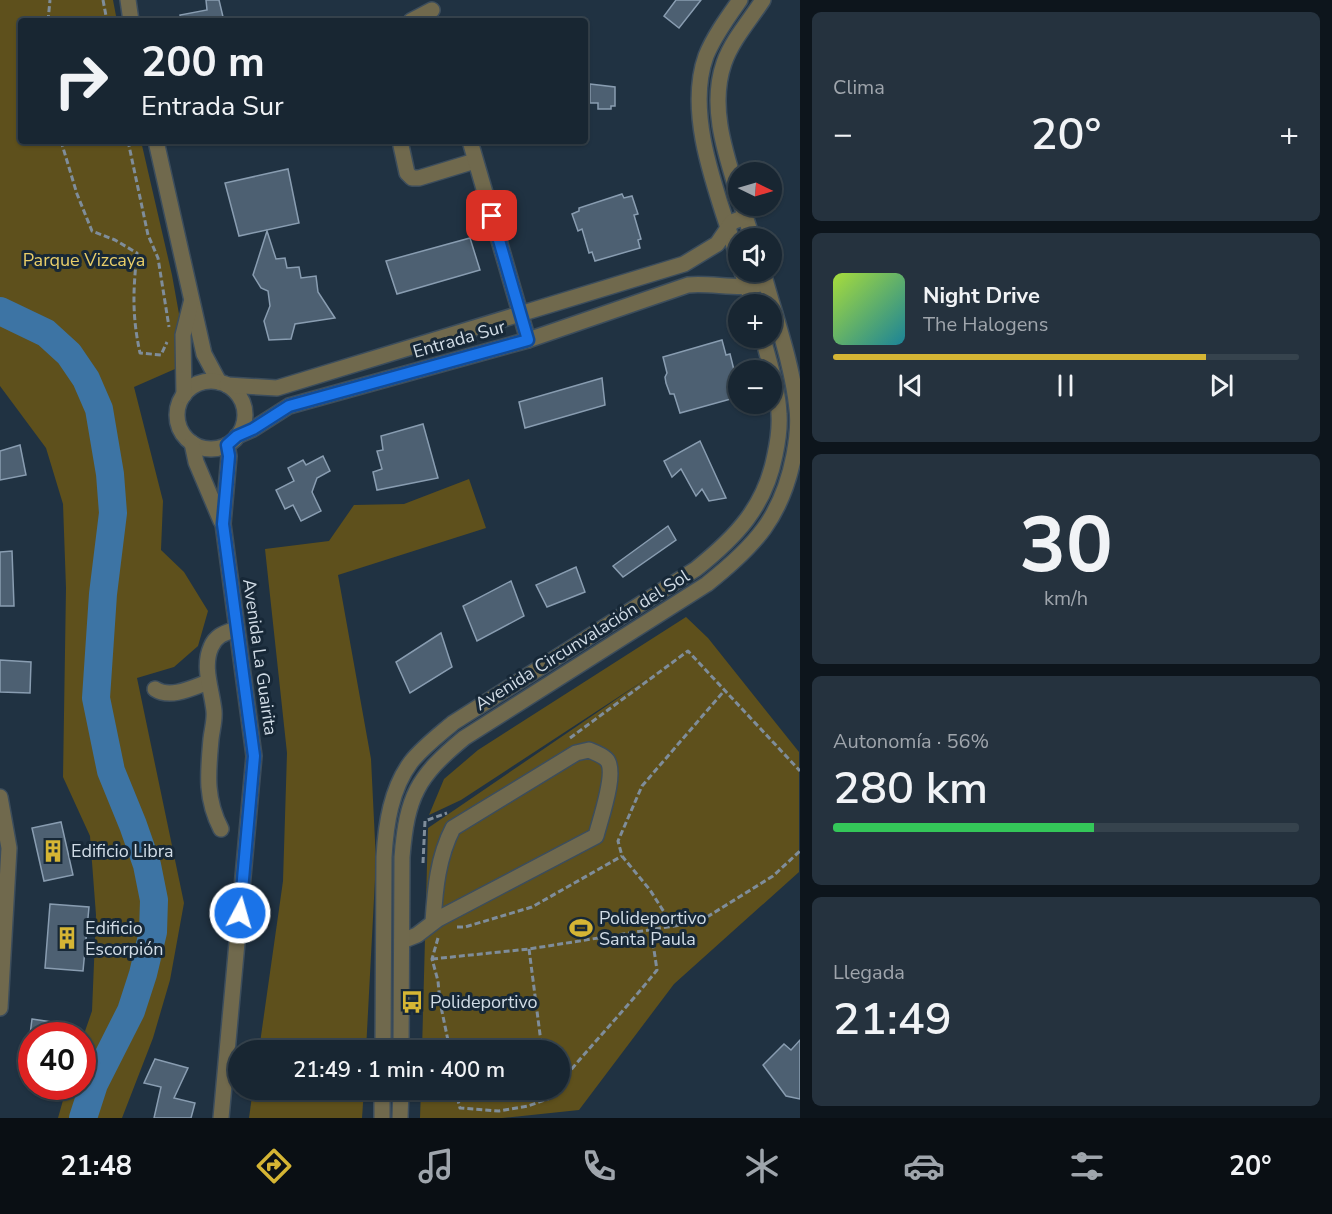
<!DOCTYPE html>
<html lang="es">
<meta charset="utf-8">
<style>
body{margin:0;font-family:"Nunito Sans",sans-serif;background:#25323e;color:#f1f3f6;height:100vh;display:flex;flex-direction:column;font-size:22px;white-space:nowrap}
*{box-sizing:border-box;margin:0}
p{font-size:20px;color:#9fa5ac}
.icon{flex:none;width:33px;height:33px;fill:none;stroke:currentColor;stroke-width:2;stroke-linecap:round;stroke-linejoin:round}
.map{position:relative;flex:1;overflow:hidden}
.side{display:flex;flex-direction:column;gap:12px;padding:12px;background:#0d151c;width:532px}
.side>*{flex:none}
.guide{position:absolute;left:18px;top:18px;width:570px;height:126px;border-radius:6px;box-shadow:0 2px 4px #0004,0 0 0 2px #36434d;background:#182632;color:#f1f3f6;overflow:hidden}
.needle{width:39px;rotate:95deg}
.tools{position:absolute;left:728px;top:162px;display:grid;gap:12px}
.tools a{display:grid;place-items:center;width:54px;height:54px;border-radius:50%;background:#182632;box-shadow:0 2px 4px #0004,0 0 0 2px #36434d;font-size:30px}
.speed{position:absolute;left:18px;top:1022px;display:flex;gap:12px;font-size:30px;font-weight:700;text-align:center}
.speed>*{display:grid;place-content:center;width:78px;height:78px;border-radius:50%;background:#182632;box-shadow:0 2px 4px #0004,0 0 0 2px #36434d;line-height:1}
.speed .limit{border:9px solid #d22;background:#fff;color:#111}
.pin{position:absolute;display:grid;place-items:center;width:51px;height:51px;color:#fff;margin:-26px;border-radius:12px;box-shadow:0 3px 9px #0006}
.me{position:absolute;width:66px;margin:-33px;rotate:6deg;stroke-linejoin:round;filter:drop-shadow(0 0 4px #0008)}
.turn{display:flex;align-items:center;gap:21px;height:126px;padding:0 24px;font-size:27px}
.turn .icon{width:78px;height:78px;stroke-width:2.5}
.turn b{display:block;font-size:42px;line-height:51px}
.big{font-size:45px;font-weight:600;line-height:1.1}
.side .tile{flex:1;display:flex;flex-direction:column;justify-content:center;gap:9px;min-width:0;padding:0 21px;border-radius:9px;background:#25323e}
.side .dial{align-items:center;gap:0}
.dial b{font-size:78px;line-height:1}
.song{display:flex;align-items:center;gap:18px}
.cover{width:72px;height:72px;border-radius:9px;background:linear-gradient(135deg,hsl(80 70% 55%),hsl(190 70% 35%))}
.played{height:6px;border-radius:3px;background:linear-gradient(90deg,#d5b534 80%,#36434d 80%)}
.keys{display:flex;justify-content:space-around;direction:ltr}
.heat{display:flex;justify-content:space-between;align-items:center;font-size:33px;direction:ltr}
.charge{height:9px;border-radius:4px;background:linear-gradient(90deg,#34c759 56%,#36434d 0)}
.trip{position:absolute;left:228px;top:1040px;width:342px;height:60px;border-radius:30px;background:#182632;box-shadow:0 2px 4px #0004,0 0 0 2px #36434d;font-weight:600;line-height:60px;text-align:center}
.tab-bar{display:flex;height:96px;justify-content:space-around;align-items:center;background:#0a0f14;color:#9fa5ac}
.tab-bar .icon{width:42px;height:42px}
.tab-bar .active{color:#d5b534}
.tab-bar b{font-size:27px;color:#f1f3f6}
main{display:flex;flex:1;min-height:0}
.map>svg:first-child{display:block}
.green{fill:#5e501c}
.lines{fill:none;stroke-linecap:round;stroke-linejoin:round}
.river{stroke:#3d74a4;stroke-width:28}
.building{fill:#4d6072;stroke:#899db1;stroke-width:1.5}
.minor-casing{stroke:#3c4d5c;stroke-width:18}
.path{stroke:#7f8d9a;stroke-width:3;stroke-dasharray:6 3;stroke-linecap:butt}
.minor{stroke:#70694d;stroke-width:15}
.route-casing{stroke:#114b97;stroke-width:15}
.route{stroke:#1a73e8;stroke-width:10}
.labels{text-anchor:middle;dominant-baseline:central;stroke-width:6;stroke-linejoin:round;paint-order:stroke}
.park-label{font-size:18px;fill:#e9ce69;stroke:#172837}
.street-label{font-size:18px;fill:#d1dce6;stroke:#172837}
.poi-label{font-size:18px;fill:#d1dce6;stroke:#172837;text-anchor:start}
</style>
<main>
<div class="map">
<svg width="800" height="1118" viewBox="0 0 800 1118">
<rect width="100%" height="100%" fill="#203242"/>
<g class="green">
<path d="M0 0H113L117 21H21V141H141L172 275 181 325 175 369 134 387 163 501 161 550 184 572 208 611 198 646 174 667 137 678 184 903 170 980 153 1038 122 1118H58L67 1086H82L83 1037 92 1011 96 915 90 836 63 777 66 588 63 504 46 448 0 386Z"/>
<path d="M469 479 486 528 338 575 371 759 376 861 366 1050H259L283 881 287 753 265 549 329 541 354 505 404 504Z"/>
<path d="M686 617 708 638 799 752V872L674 984 579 1110 502 1118H420L421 1089H560V1050H422L428 828 649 677 461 800 429 815 444 779 478 750Z"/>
<path d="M253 1089H364L362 1118H249Z"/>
</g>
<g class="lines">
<path class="river" d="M0 311 46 333 69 354 86 379 99 409 110 474 113 513 103 594 96 698 111 771 133 825 147 865 154 900 153 932 143 974 131 1011 94 1084 83 1118"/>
</g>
<g class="building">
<path d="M206 0H219L224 21H181L180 15 207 10Z"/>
<path d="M676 0H701L679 28 664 16Z"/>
<path d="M590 84 615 87V106H611V109H598V103H590Z"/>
<path d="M288 169 299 223 239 236 225 183Z"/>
<path d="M622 194 624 198 632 196 638 214 634 215 641 239 638 240 640 248 595 261 592 252 589 253 582 229 578 231 572 214 579 211V208Z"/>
<path d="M267 231 276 259 285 258 287 268 299 267 301 278 316 276 318 292 335 318 295 324 291 339 269 340 264 321 270 306 268 291 261 288 253 275Z"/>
<path d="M470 238 480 270 397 294 386 261Z"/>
<path d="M722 340 726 355 730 354 735 374 733 376 738 397 680 413 674 394H670L666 383 665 377 667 373 663 357Z"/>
<path d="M602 378 605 405 525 428 519 402Z"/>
<path d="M423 424 438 478 377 490 373 472 382 469 377 451 383 450 381 436Z"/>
<path d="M700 441 726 498 709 501 702 489 696 496 681 469 672 477 664 461Z"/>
<path d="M20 445 26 475 0 480V451Z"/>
<path d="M323 456 330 471 317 478 312 492 321 511 301 521 293 505 285 509 276 490 294 481 288 468 303 460 306 465Z"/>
<path d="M668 526 676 540 623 577 613 566Z"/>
<path d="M12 551 14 606H0V552Z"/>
<path d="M576 567 585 592 547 607 536 585Z"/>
<path d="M511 581 524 616 477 641 463 606Z"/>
<path d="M441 633 452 667 410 693 396 662Z"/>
<path d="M0 660 31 662 30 693 0 692Z"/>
<path d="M61 822 73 875 44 881 32 828Z"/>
<path d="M50 904 89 907 83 971 45 968Z"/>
<path d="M32 1019 65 1024 64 1035H30Z"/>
<path d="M800 1040V1099L786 1096 763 1065 784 1044 791 1050Z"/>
<path d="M155 1059 188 1068 174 1098 195 1103 191 1118H154L161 1087 144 1083Z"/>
</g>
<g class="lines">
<g class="minor-casing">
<g id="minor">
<path d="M128 0 131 21"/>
<path d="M411 21 432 10"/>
<path d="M156 141 204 354 219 382"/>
<path d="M400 141 407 173 412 178H419L475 161"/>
<path d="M470 141 528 340"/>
<path d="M738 194C725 152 709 106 724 63 732 40 750 20 763 0"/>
<path d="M742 206 752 238"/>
<path d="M738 259C720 199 684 117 706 56 714 36 728 17 740 0"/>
<path d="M742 272 753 304"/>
<circle cx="211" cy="415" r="34"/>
<path d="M227 385 277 388 684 264 717 244 732 222 745 217"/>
<path d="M184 395 183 335 191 303"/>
<path d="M237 436 253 429 289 406 528 340 688 285C712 282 746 292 765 282"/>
<path d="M192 443 196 462 221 521"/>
<path d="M155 689C170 699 192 688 208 682"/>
<path d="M0 797 9 848 0 1008"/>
<path d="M221 829C205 798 208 773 211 739 212 730 215 720 214 711 212 690 202 667 211 647 216 635 225 633 236 629"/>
<path d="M402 941 417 935 438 919 596 836C600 820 618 770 606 759 602 755 594 752 589 750L576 753 453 828C438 857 435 889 433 922"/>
<path d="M383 1050 384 857C386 824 391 789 411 762 423 747 439 735 453 723L696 569C736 537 765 507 775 455 778 441 780 428 779 414 778 388 769 362 763 338"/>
<path d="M401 1050 402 857C407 796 417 777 464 738L707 584C755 546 782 517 794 455 797 439 799 425 797 409 792 362 775 317 763 272"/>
<path d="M221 1118 254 756 223 524 229 456 227 445"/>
<path d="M382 1118V1089"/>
<path d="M400 1118 401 1089"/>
</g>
</g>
<g class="path">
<path d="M103 0 107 21"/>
<path d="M48 21 50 0"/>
<path d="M61 141 77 194 92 231 115 240 137 253C133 291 132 316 140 353L161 355 167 342"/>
<path d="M128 141 148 235 158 258 169 327"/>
<path d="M570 738 688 651 800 771"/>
<path d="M423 863 425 821 447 813"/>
<path d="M673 926 650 890 622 856 618 841 642 786 724 691"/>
<path d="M457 927H465L532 907 622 856"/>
<path d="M438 938 432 959 438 981 440 1002 450 1050"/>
<path d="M529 949 542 1050"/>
<path d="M432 959 529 949 699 922 773 876 800 851"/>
<path d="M560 1083C591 1045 626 1009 657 970L651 930"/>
<path d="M455 1089 460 1108 499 1111 528 1106 548 1099 555 1089"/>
<path d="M547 1089 548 1099"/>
</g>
<use href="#minor" class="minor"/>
</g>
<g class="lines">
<g class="route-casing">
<path id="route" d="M240 913 254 756 223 524 229 456 227 445 237 436 253 429 289 406 528 340 492 216"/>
</g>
<use href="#route" class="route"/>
</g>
<defs>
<g id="building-bare" transform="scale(1.8)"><path d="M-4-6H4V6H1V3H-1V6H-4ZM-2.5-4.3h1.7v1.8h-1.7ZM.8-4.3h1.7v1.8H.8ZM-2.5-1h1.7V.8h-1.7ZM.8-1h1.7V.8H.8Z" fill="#d5b534" stroke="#172837" stroke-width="2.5" paint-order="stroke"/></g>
<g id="stadium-bare" transform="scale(1.8)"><path d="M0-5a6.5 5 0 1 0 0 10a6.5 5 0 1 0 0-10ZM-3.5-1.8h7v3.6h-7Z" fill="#d5b534" stroke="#172837" stroke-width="2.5" paint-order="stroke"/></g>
<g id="bus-bare" transform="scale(1.8)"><path d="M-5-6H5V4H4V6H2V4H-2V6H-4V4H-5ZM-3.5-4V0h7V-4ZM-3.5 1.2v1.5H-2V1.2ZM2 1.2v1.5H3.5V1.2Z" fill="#d5b534" stroke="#172837" stroke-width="2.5" paint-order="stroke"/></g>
</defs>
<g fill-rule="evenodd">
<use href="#building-bare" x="53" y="851"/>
<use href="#stadium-bare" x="581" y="928"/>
<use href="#building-bare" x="67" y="938"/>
<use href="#bus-bare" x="412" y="1002"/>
</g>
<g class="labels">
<g class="park-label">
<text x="84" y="260">Parque Vizcaya</text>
</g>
<g class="street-label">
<text transform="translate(459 339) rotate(-16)">Entrada Sur</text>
<text transform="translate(582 640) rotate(-32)">Avenida Circunvalación del Sol</text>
<text transform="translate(260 657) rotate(82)">Avenida La Guairita</text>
</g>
<g class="poi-label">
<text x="71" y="851">Edificio Libra</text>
<text x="599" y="918">Polideportivo<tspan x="599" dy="21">Santa Paula</tspan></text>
<text x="85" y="928">Edificio<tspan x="85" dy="21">Escorpión</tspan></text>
<text x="430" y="1002">Polideportivo</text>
</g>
</g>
</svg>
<div class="tools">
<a><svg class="needle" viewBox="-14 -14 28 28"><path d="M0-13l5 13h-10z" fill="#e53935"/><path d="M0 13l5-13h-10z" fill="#9fa5ac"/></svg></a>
<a><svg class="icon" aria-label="sound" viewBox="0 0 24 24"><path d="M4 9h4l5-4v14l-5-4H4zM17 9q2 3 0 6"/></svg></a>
<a>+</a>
<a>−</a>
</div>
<div class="speed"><div class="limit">40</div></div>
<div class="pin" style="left:492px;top:216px;background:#d93025"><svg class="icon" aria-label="arrive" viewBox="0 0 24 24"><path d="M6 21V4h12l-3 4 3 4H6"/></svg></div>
<svg class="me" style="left:240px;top:913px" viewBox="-20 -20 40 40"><circle r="17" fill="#1a73e8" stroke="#fff" stroke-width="3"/><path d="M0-11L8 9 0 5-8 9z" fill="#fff"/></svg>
<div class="trip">21:49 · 1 min · 400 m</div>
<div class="guide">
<div class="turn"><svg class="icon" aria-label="right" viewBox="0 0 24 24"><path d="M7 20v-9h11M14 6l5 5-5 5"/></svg><div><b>200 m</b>Entrada Sur</div></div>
</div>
</div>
<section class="side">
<div class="tile"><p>Clima</p>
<div class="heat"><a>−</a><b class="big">20°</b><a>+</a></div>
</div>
<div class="tile">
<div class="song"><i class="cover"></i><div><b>Night Drive</b><p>The Halogens</p></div></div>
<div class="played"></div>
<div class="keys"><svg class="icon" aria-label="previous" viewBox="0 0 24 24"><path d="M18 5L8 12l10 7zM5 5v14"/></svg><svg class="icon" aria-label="pause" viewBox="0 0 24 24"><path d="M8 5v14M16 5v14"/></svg><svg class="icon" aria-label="next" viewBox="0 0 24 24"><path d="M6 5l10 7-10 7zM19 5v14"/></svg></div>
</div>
<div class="tile dial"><b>30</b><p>km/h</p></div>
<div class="tile"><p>Autonomía · 56%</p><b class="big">280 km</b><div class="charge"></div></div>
<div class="tile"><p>Llegada</p><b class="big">21:49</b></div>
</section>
</main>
<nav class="tab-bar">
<b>21:48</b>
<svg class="icon active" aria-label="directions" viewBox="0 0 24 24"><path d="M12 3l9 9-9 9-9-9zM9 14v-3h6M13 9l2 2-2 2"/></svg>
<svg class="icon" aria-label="music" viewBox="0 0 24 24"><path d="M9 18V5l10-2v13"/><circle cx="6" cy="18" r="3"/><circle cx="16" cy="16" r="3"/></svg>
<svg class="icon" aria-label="phone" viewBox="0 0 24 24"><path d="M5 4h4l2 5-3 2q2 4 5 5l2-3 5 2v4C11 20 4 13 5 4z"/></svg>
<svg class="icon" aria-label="climate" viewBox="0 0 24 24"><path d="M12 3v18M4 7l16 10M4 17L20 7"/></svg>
<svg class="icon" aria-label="car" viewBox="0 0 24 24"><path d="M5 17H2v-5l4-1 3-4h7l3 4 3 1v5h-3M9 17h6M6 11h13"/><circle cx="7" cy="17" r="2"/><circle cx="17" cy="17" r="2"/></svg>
<svg class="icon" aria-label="filters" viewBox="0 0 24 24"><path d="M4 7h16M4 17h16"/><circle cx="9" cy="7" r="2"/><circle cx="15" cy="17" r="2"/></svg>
<b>20°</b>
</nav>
